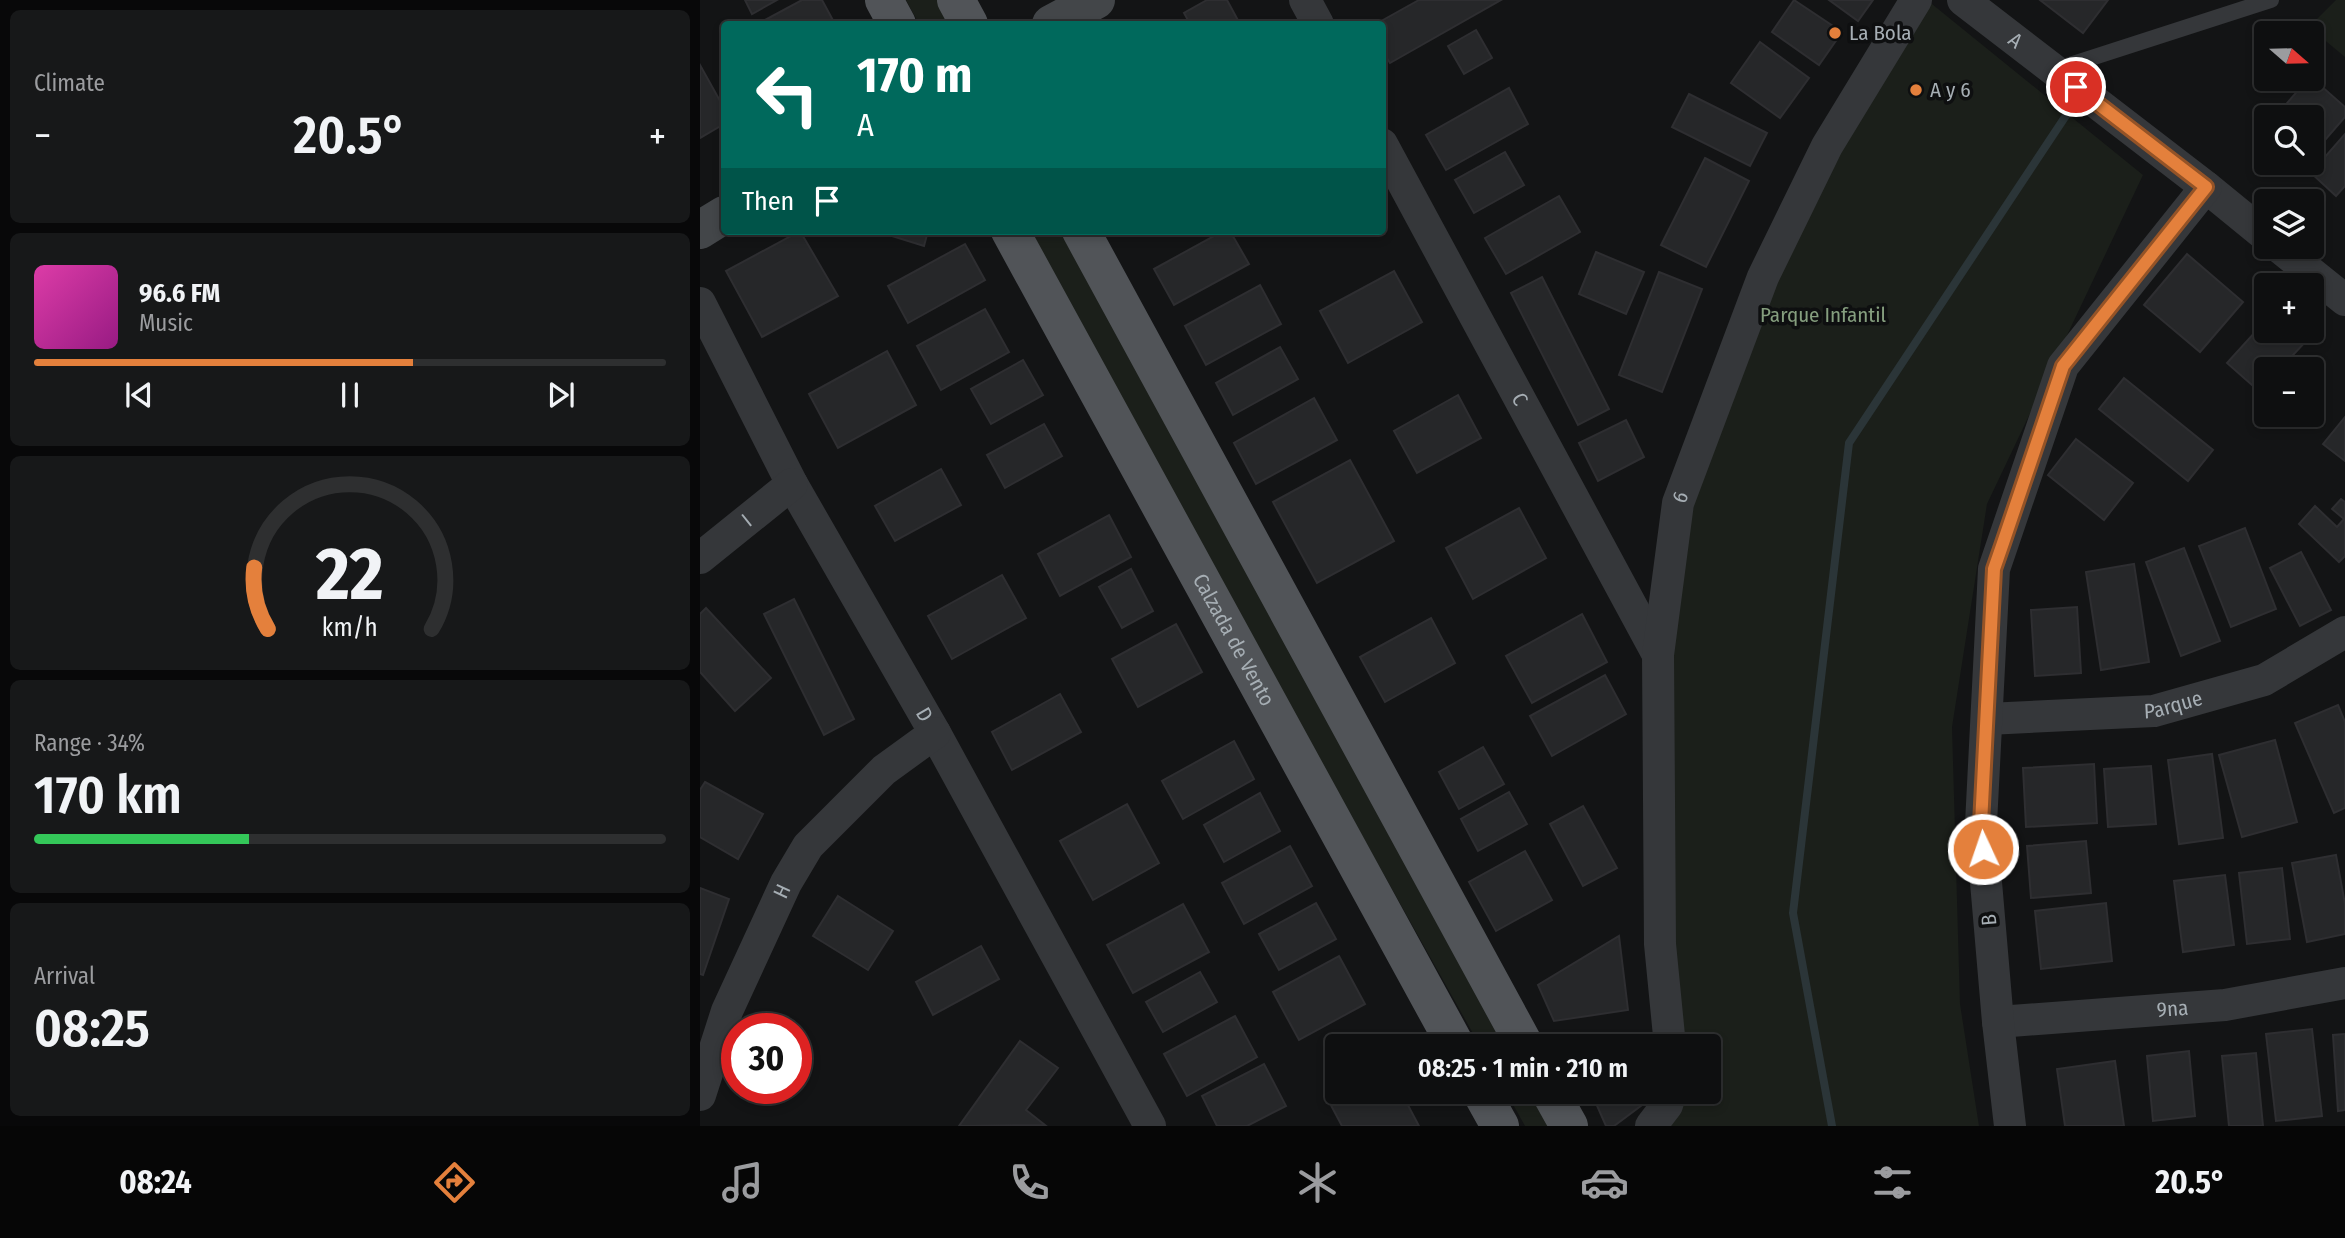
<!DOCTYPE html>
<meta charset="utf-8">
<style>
body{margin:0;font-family:"Fira Sans Condensed",sans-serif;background:#171819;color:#f1f3f6;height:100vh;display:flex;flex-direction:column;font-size:26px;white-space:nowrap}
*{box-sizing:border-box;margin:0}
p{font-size:23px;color:#9b9c9f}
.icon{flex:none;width:38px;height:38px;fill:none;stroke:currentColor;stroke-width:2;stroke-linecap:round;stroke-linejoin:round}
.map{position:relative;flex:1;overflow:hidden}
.details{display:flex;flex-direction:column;gap:10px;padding:10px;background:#080809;width:700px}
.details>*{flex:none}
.banner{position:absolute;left:21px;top:21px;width:665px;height:214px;border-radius:7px;box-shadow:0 4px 10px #0003,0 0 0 2px #2e2f30;background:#00695c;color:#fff;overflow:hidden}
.needle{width:46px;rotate:110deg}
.buttons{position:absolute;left:1554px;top:21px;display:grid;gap:14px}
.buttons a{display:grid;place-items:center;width:70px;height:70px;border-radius:7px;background:#0e0f10;box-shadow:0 4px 10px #0003,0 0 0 2px #2e2f30;font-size:35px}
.speed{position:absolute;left:21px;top:1013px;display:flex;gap:14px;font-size:35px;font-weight:700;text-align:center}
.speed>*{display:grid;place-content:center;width:91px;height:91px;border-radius:50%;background:#0e0f10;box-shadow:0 4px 10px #0003,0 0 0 2px #2e2f30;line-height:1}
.speed .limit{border:10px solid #d22;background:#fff;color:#111}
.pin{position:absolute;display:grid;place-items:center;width:60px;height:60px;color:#fff;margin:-30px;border:4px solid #fff;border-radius:50%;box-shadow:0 2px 7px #0007}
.me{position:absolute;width:77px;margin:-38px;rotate:357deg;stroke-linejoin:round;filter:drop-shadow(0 0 5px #0008)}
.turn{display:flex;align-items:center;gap:24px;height:147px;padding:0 21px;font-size:32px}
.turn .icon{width:91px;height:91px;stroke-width:2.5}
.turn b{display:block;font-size:49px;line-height:60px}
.then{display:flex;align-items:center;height:66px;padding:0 21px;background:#0003;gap:14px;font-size:26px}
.big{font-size:52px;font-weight:600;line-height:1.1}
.details .tile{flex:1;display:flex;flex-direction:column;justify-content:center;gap:10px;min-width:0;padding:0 24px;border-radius:10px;background:#171819}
.details .dial{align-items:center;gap:0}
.dial svg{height:182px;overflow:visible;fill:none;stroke:#2e2f30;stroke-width:7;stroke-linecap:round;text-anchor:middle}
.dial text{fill:#f1f3f6;stroke:none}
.song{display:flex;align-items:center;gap:21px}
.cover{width:84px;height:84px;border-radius:10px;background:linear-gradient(135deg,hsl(320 70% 55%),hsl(310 70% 35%))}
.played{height:7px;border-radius:4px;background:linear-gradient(90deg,#e4803c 60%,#2e2f30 60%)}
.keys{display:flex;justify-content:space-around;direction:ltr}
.heat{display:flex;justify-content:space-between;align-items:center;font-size:38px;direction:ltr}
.charge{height:10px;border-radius:5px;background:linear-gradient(90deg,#34c759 34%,#2e2f30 0)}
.trip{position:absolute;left:625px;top:1034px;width:396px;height:70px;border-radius:7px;background:#0e0f10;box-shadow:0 4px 10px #0003,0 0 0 2px #2e2f30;font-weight:600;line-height:70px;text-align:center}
.menu{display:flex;height:112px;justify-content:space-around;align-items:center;background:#060606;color:#9b9c9f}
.menu .icon{width:49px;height:49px}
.menu .active{color:#e4803c}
.menu b{font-size:32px;color:#f1f3f6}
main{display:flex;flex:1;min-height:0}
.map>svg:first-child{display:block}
.green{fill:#1b1f1a}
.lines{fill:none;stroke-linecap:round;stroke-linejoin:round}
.stream{stroke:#2b3538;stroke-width:8}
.building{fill:#262729;stroke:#2e2e31;stroke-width:2}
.lane{stroke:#35373a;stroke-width:16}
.street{stroke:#35373a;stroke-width:32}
.secondary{stroke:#434649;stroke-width:38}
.primary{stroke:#515458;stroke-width:38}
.route-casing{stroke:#945327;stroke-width:18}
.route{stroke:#e4803c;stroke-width:12}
.poi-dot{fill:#e4803c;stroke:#0e0f10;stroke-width:2.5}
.labels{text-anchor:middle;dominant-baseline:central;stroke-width:7;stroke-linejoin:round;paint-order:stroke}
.poi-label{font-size:21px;fill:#a6aeb4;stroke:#0e0f10;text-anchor:start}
.street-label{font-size:21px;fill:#a6aeb4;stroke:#0e0f10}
.park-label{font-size:21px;fill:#859e7e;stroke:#0e0f10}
</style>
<main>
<section class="details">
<div class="tile"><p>Climate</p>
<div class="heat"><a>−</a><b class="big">20.5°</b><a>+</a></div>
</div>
<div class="tile">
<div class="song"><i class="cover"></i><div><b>96.6 FM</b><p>Music</p></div></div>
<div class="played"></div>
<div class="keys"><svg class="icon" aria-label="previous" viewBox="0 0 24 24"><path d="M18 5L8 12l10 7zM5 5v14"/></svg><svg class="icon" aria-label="pause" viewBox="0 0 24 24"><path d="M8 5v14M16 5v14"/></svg><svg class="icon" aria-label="next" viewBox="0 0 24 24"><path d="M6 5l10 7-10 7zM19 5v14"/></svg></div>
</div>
<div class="tile dial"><svg viewBox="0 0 100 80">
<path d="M14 69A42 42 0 1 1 86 69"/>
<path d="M14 69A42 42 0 0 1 8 42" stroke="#e4803c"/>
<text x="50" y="56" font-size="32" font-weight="700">22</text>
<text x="50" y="72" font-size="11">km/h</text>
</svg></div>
<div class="tile"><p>Range · 34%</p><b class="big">170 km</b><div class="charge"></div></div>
<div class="tile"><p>Arrival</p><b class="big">08:25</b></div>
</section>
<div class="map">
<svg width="1645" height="1126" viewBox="0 0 1645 1126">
<rect width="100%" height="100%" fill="#131415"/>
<g class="green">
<path d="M206 0H240L251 24H219Z"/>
<path d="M1227 0 1443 175 1287 504 1252 727 1260 1004 1279 1126H954L949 1116 954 1092H1008V1046H956L944 638 1146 88Z"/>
<path d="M1636 0H1645V57L1609 27Z"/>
<path d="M329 231H367L814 1046H780L541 620Z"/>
<path d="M806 1092H838L856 1126H825Z"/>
</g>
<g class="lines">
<path class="stream" d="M1132 1126 1093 913 1149 443 1367 114"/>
</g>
<g class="building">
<path d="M45 0H77L52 14Z"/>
<path d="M102 0H122L135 24H67L65 20Z"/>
<path d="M507 0H527L540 24H490L484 13Z"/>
<path d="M719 0H801L690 63 682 50V24H676Z"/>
<path d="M1094 0 1142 32 1119 65 1072 32Z"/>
<path d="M1129 0H1173L1158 21Z"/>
<path d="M1340 0H1408L1383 33Z"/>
<path d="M776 30 792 58 764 74 748 46Z"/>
<path d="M1060 42 1109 78 1080 118 1031 83Z"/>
<path d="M0 65 24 108V124L0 138Z"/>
<path d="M1612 78 1645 107V117L1612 155V117H1575L1608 79Z"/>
<path d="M809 88 828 124 746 170 726 135Z"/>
<path d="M989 94 1067 133 1050 166 972 127Z"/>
<path d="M1645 134V186L1636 196 1611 173Z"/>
<path d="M805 152 824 185 774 213 755 180Z"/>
<path d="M1005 158 1049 181 1006 267 961 245Z"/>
<path d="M859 196 880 232 806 274 785 238Z"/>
<path d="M100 231 138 296 62 337 26 271Z"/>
<path d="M176 231H228L224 246Z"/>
<path d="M523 231H530L549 264 474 305 454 269Z"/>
<path d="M265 244 285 280 208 323 188 286Z"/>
<path d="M896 252 944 272 926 314 879 294Z"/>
<path d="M1487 254 1543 302 1500 352 1444 305Z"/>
<path d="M694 271 722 322 648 363 620 311Z"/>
<path d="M959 272 1002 289 962 392 919 375Z"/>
<path d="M842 277 909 409 878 425 811 293Z"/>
<path d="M560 285 581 324 506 365 485 326Z"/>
<path d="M285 309 309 352 241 390 217 346Z"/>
<path d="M1566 320V331H1597L1607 340 1580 369H1566V385L1560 392 1527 363Z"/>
<path d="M580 347 598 379 533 415 516 383Z"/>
<path d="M187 351 216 405 138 448 109 394Z"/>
<path d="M323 360 343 395 291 424 271 389Z"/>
<path d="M1424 378 1513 450 1488 481 1399 409Z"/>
<path d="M758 395 781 438 717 473 694 431Z"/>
<path d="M614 398 637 440 556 484 534 443Z"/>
<path d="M1645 417V461L1623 444Z"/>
<path d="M926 420 944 457 898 481 879 443Z"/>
<path d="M344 424 362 456 305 488 287 455Z"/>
<path d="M1376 439 1433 483 1404 520 1348 475Z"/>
<path d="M650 460 694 541 617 583 573 502Z"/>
<path d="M241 469 261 505 195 541 175 506Z"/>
<path d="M1641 499 1645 502V556L1639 562 1599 524 1615 506 1637 527 1644 519 1632 509Z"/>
<path d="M819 508 846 558 773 599 746 548Z"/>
<path d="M409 515 431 557 360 596 338 554Z"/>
<path d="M1545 528 1576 609 1531 627 1499 546Z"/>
<path d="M1484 548 1520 641 1481 656 1446 562Z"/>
<path d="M1601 552 1631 610 1600 626 1570 568Z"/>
<path d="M1434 564 1449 662 1401 670 1386 572Z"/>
<path d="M431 569 453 611 422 628 399 587Z"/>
<path d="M302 575 326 618 252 659 228 616Z"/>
<path d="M94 599 154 719 124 735 64 614Z"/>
<path d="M1377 607 1381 673 1335 676 1331 610Z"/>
<path d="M6 608 71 678 35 711 0 672V614Z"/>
<path d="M882 614 907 662 832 703 806 656Z"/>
<path d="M731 618 755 663 685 702 660 657Z"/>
<path d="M476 624 502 672 438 707 412 659Z"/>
<path d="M905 675 926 714 852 756 830 716Z"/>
<path d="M360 694 381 732 312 770 292 732Z"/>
<path d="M1638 705 1645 722V808L1634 813 1595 723Z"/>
<path d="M1575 740 1597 822 1542 837 1519 755Z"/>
<path d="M534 741 554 779 483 819 462 781Z"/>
<path d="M783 747 804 784 759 809 739 772Z"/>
<path d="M1512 754 1523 838 1479 844 1468 760Z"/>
<path d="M1394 764 1397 823 1326 827 1323 768Z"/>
<path d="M1451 766 1456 824 1408 827 1404 769Z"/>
<path d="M5 782 63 814 38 859 0 837V790Z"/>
<path d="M809 792 827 824 778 851 761 819Z"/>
<path d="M560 793 580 831 524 862 504 825Z"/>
<path d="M427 804 459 863 393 900 360 841Z"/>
<path d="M883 806 917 868 883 886 850 824Z"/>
<path d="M1386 841 1391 893 1331 898 1327 846Z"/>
<path d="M590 846 612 886 544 924 522 883Z"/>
<path d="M825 851 852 900 796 931 769 882Z"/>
<path d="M1636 855 1645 904V934L1607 942 1592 863Z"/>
<path d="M1582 868 1590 939 1547 944 1539 873Z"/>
<path d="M1525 875 1534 945 1483 952 1474 881Z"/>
<path d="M0 888 29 899 3 975 0 974Z"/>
<path d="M138 896 193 931 168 970 113 936Z"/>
<path d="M616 903 636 939 579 970 559 934Z"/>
<path d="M1406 903 1412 961 1341 969 1335 911Z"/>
<path d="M483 904 509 952 433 993 407 945Z"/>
<path d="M919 936 928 1010 854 1021 838 985Z"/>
<path d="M281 946 299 979 233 1015 216 982Z"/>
<path d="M639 956 665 1004 599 1040 573 992Z"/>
<path d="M500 972 517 1002 463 1032 446 1002Z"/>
<path d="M535 1016 557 1057 487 1096 464 1054Z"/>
<path d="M1612 1029 1622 1116 1576 1121 1566 1034Z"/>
<path d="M866 1033 928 1035 930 1046H872Z"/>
<path d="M1645 1034V1110L1638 1111 1633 1035Z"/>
<path d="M320 1041 358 1068 326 1110 345 1125 259 1126Z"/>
<path d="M1489 1051 1495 1116 1453 1121 1447 1056Z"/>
<path d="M1556 1053 1563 1126H1529L1522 1056Z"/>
<path d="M1415 1061 1424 1126H1365L1357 1069Z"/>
<path d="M564 1064 586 1106 547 1126H517L502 1096Z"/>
<path d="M637 1090V1092H701L719 1126H642L626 1096Z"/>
<path d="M891 1092H939L942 1105 914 1126H906Z"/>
</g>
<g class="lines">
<path class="lane" d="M1354 70 1571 0"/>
<g class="street">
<path d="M605 0 618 24"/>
<path id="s1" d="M1263 0 1506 187 1566 236"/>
<path id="s2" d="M682 144 958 655"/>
<path d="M1579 247 1645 300"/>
<path id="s3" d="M0 303 92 484 235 733 450 1126"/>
<path id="s4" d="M0 558 92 484"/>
<path id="s5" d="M1287 719 1454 711 1564 680 1645 632"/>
<path id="s6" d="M1298 1022 1525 1005 1645 983"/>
<path id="s7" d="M970 1046 960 944 958 655 978 503 1063 277 1127 146 1216 0"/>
<path id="s8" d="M0 1095 27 1011 86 883 108 846 184 770 235 733"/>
<path d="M951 1126 967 1105 971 1092"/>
<path d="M1310 1126 1298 1022 1281 824 1294 569 1363 366 1506 187"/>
</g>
<g class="secondary">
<path d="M351 24 396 0"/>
<path d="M0 230 24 215"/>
</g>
<g class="primary">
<path d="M184 0 197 24"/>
<path d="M256 0 269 24"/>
<path id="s9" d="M310 231 756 1046"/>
<path d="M381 231 825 1046"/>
<path d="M781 1092 800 1126"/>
<path d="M850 1092 869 1126"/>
</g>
</g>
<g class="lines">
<g class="route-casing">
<path id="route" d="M1283 849 1281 824 1294 569 1303 543 1363 366 1506 187 1376 87"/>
</g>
<use href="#route" class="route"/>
</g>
<g class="poi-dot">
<circle cx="1135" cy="33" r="7"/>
<circle cx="1216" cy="90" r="7"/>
</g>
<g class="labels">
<g class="poi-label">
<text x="1149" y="33">La Bola</text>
<text x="1230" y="90">A y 6</text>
</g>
<g class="street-label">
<text stroke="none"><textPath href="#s1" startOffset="66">A</textPath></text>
<text stroke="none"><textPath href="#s2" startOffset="290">C</textPath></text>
<text stroke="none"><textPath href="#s7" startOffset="551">6</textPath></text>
<text stroke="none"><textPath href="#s4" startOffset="60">I</textPath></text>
<text stroke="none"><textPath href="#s9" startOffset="466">Calzada de Vento</textPath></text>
<text stroke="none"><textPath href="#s5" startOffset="187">Parque</textPath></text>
<text stroke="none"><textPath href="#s3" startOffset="469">D</textPath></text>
<text stroke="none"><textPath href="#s8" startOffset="220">H</textPath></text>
<text transform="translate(1289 920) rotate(-95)">B</text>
<text stroke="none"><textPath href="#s6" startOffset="175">9na</textPath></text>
</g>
<g class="park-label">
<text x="1123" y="315">Parque Infantil</text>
</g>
</g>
</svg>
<div class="buttons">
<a><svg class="needle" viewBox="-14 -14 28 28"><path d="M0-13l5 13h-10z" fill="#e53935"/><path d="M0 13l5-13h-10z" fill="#9b9c9f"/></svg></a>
<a><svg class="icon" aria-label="search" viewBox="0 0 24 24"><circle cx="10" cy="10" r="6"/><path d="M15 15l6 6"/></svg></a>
<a><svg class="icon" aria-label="layers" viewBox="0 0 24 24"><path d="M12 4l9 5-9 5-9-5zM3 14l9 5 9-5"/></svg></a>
<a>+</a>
<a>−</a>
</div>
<div class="speed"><div class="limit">30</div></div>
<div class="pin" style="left:1376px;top:87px;background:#d93025"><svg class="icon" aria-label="arrive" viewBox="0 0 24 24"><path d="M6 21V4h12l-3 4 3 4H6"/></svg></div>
<svg class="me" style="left:1283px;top:849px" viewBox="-20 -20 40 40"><circle r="17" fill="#e4803c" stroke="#fff" stroke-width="3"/><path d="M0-11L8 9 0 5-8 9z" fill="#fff"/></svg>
<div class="trip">08:25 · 1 min · 210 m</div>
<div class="banner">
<div class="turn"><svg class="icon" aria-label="left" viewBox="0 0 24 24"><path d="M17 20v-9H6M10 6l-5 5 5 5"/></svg><div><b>170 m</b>A</div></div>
<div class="then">Then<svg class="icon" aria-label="arrive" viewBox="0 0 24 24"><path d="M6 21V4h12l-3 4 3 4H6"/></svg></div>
</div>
</div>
</main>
<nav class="menu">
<b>08:24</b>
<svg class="icon active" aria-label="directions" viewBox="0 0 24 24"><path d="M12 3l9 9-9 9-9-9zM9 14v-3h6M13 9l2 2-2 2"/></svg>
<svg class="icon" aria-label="music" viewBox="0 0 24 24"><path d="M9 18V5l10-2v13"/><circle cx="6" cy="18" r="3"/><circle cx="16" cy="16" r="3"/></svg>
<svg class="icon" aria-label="phone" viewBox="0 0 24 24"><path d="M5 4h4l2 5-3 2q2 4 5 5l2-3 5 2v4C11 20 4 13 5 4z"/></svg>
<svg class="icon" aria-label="climate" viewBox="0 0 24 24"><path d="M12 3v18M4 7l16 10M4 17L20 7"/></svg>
<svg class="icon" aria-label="car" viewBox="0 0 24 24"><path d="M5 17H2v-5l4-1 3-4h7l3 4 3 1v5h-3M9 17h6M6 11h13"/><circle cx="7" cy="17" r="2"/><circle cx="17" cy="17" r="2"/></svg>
<svg class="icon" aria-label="filters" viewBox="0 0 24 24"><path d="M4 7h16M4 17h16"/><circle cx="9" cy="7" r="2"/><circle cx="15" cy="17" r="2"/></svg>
<b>20.5°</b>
</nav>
